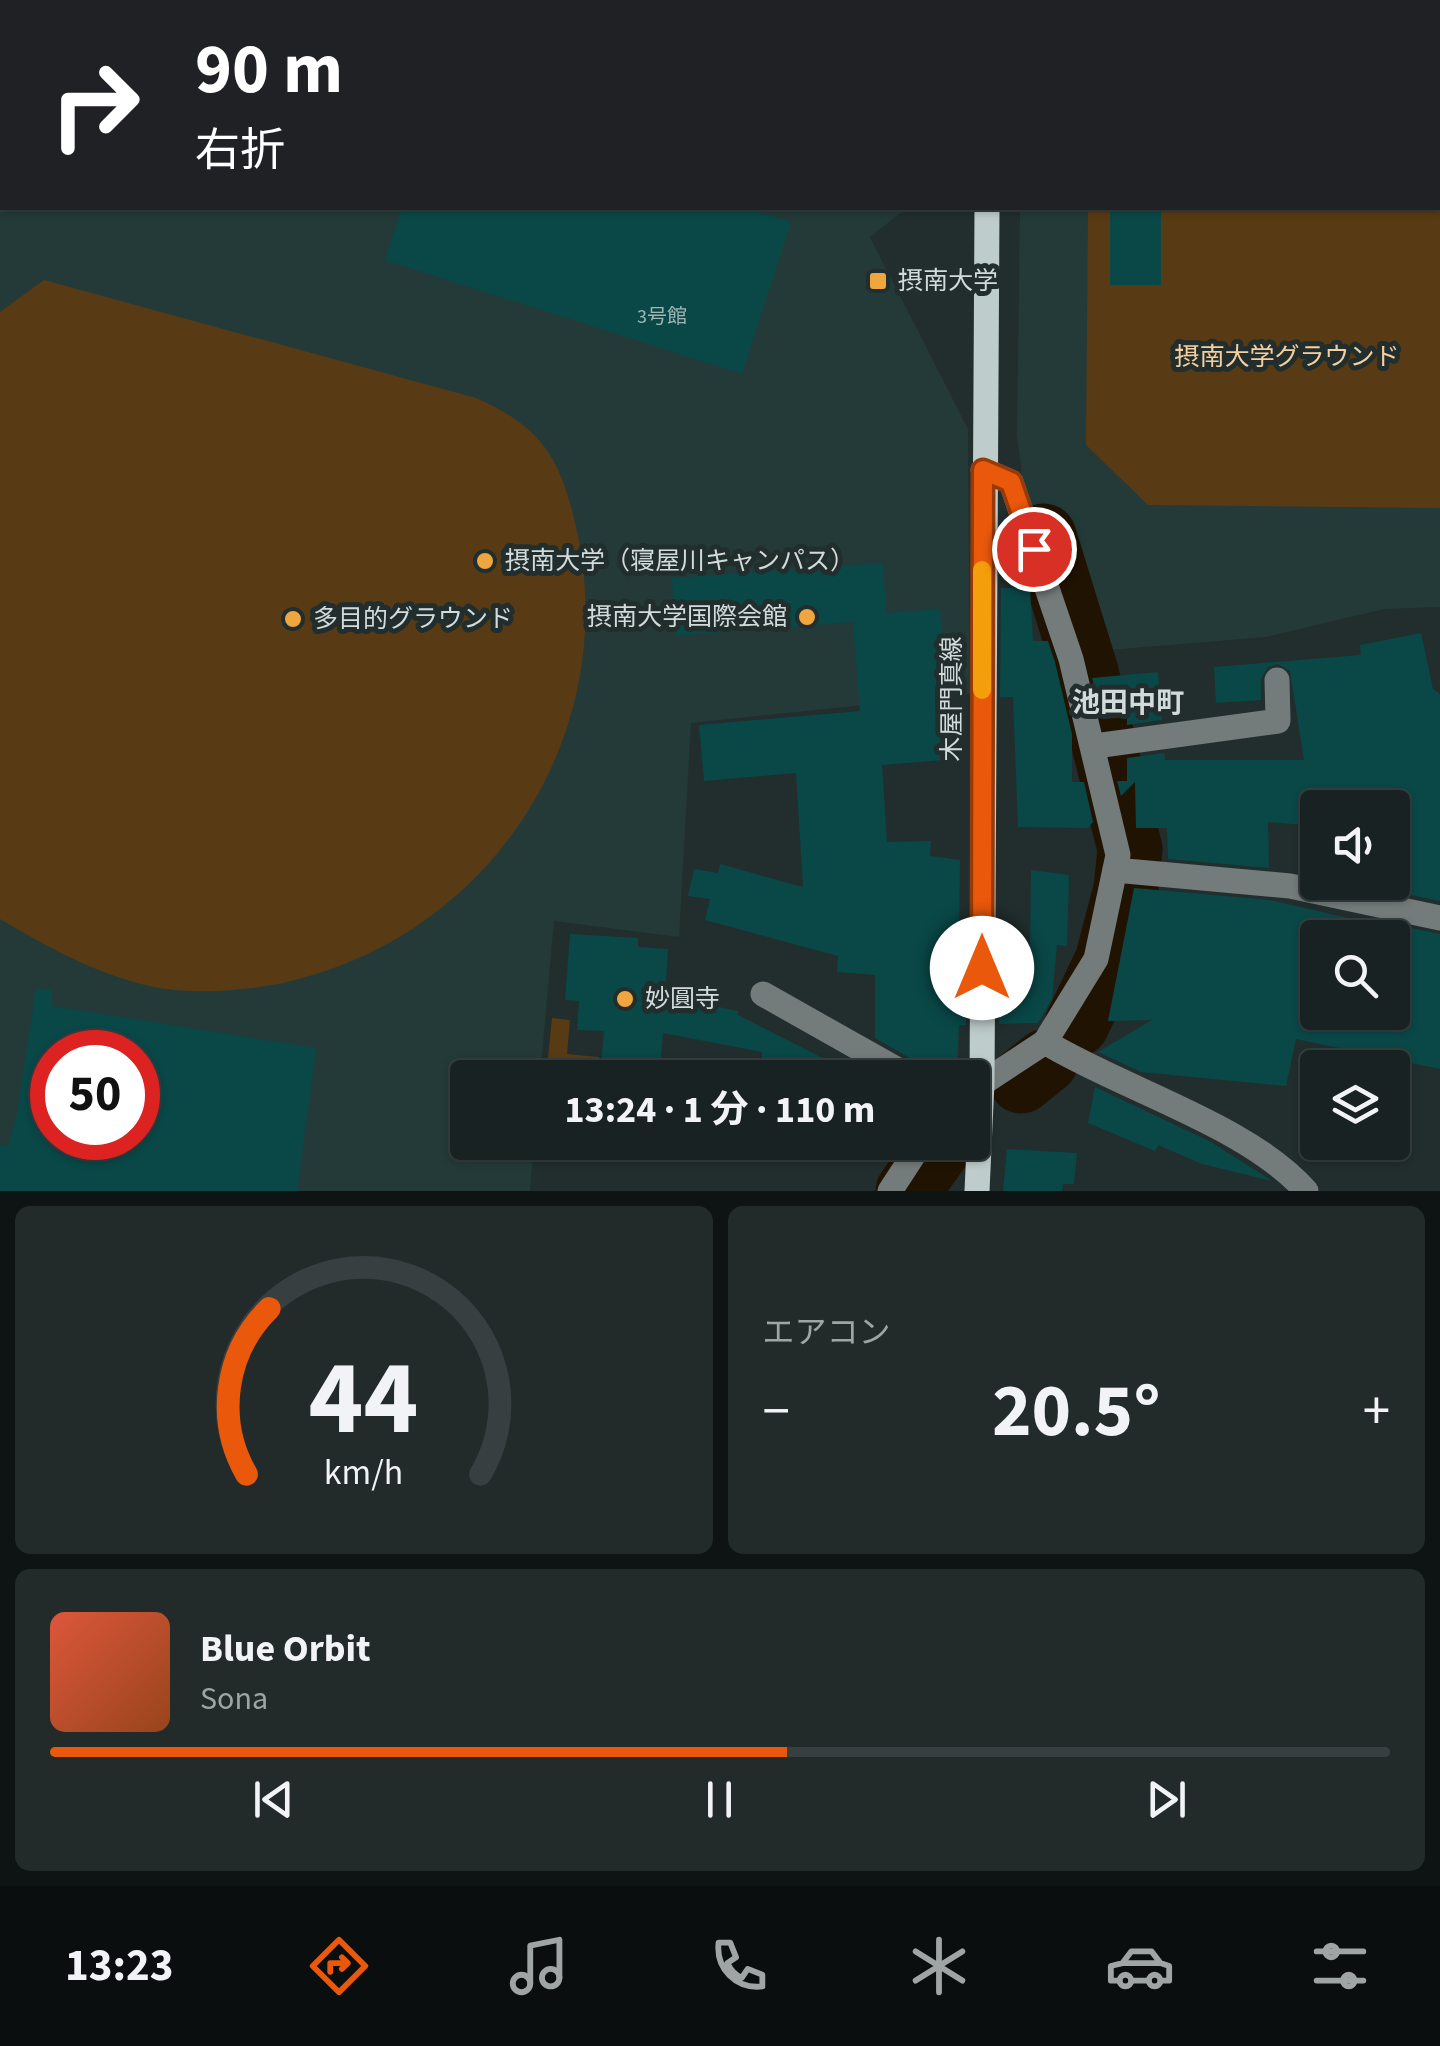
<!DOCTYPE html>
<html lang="ja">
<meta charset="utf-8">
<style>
body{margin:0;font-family:"Source Sans 3","Noto Sans JP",sans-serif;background:#222a2a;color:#f1f3f6;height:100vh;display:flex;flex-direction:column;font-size:38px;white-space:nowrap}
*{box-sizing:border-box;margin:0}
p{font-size:32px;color:#9fa4a5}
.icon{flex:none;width:55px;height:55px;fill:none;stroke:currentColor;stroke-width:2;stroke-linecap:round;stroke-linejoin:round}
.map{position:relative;height:1191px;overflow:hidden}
.details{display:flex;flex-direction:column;gap:15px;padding:15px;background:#0e1313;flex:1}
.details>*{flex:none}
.hud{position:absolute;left:0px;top:0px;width:1440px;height:210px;box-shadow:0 2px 8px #0004,0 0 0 2px #373f40;background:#202124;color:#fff;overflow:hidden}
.fabs{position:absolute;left:1300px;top:790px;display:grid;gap:20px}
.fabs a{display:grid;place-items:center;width:110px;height:110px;border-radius:10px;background:#192222;box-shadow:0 2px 8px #0004,0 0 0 2px #373f40;font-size:50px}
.speed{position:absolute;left:30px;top:1030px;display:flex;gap:20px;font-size:50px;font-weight:700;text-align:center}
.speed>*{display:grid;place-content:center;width:130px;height:130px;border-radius:50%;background:#192222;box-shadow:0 2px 8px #0004,0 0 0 2px #373f40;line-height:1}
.speed .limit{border:15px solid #d22;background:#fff;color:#111}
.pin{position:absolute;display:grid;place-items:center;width:85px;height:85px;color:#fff;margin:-42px;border:5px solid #fff;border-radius:50%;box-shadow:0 2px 10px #0007}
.me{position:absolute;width:110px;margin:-55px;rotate:0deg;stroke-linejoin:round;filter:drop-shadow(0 0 8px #0008)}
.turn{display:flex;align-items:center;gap:35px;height:210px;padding:0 30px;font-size:45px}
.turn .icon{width:130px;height:130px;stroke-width:2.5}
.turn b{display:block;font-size:70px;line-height:85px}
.big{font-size:75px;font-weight:700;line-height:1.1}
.details .tile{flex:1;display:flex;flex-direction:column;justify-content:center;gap:15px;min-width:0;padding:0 35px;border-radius:15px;background:#222a2a}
.details .dial{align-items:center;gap:0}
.dial svg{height:260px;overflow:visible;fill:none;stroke:#373f40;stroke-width:7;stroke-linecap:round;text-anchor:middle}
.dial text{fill:#f1f3f6;stroke:none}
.song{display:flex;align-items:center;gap:30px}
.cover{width:120px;height:120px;border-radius:15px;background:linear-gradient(135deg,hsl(10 70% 55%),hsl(20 70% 35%))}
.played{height:10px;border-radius:5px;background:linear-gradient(90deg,#ea580c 55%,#373f40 55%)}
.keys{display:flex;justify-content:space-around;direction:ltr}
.heat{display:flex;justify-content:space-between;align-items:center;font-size:55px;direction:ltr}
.details .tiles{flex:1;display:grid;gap:15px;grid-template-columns:1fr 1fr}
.tile:last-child{grid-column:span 2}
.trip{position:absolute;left:450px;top:1060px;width:540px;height:100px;border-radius:10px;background:#192222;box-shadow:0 2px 8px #0004,0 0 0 2px #373f40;font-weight:700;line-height:100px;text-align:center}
.tabs{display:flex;height:160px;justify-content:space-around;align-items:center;background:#0a0e0e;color:#9fa4a5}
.tabs .icon{width:70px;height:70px}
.tabs .active{color:#ea580c}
.tabs b{font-size:45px;color:#f1f3f6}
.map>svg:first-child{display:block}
.built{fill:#233a39;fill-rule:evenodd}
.green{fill:#583b14}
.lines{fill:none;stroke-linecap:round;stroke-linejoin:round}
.river{stroke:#211302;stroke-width:65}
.building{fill:#094847;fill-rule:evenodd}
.minor{stroke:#747b7b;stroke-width:25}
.major{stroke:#becccb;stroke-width:25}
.route-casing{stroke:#983908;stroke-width:25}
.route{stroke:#ea580c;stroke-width:18}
.slow{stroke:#f59e0b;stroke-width:18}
.poi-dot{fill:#f0a63e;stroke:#212e2d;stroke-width:4}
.labels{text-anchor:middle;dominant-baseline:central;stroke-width:10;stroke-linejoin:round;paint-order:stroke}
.number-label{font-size:20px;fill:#a0b6b5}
.poi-label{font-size:25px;fill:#d2dada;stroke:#212e2d;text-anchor:start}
.park-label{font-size:25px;fill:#f6cf9f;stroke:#212e2d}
.street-label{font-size:25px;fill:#d2dada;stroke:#212e2d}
.neighbourhood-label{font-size:28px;font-weight:bold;fill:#d2dada;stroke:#212e2d}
</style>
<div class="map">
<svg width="1440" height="1191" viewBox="0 0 1440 1191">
<rect width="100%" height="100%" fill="#212e2d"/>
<g class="built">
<path d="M0 0H966L2 2V208H907L870 237 968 429 970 694 691 723 679 937 554 921 540 1077 468 1078V1142L534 1143 530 1191H0ZM52 1052H138V1138H52Z"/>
<path d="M1022 0H1440V607L1384 609 1266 637 1085 652 1053 543 1036 524 1024 492 1017 435 1020 208H1438V2Z"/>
</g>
<g class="green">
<path d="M1091 0H1440V508L1148 505 1086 445 1088 208H1438V2Z"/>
<path d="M44 280 476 398C546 429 562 462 578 536 619 739 489 936 287 982 241 992 183 996 137 983 87 969 44 945 0 919V312Z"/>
<path d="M552 1018 570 1020 567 1054 599 1057 597 1077H546Z"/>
</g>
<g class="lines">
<g class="river">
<path d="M1044 536 1086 672 1130 849 1126 889 1107 961 1077 1024"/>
<path d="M1021 1081 1046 1061"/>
<path d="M908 1191 943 1142"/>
</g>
</g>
<g class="building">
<path d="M402 208H747L791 222 742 374 385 260Z"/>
<rect x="1110" y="208" width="51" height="77"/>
<path d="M883 563 886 613 940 609 944 673 937 674 944 760 882 765 887 842 931 841 930 856 960 860 959 943 967 944 966 1025H959L957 1076 928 1075 920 1064 875 1038V975L837 972 838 956 705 920 710 899 688 896 694 869 718 873 720 864 803 887 796 773 704 781 699 725 860 711 853 622 675 636 672 578Z"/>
<path d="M1001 588H1030L1033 641H1048L1055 662 1072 734V782H1084L1093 822 1088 828 1018 827 1013 697H1000Z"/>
<path d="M1421 633 1433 689 1440 694V901L1392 891V808H1318V826L1268 822 1269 868 1168 859 1167 828H1136L1135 782 1121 796 1117 781H1127V758L1164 753 1165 760H1304L1290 671 1278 664 1268 667 1261 679V700L1216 703 1214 667 1361 655 1360 645Z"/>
<path d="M1158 672 1162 720 1127 725V717L1102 719 1092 678Z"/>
<path d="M1031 870 1069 875 1067 946 1057 945 1052 999 1038 1023 999 1024V946L1030 949Z"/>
<path d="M1134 888 1270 900 1391 928 1390 938H1318L1302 1012H1392V924L1440 934V1069L1296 1039 1286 1086 1141 1072 1098 1052 1152 1020 1108 1021Z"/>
<path d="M570 934 638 938V947L668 949 665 996 738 1011V1015L862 1078H761L762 1052 663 1033 659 1078H600L604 1031 577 1030 579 1001 565 1000Z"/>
<path d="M36 989 52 990V1006L316 1048 297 1191H0V1145L8 1146 16 1119ZM52 1052H138V1138H52Z"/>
<path d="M1095 1087 1211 1142 1272 1181 1202 1164 1158 1145 1155 1151 1088 1123Z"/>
<path d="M1007 1149 1077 1153 1074 1184H1063L1062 1191H1003Z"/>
</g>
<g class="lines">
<g class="minor">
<path d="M1095 746 1278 721 1277 680"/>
<path d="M1115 870 1290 886 1440 918"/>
<path d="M763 994 912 1078"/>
<path d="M1045 1042C1122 1089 1248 1125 1306 1191"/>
<path d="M972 1090 1045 1042 1096 959 1118 855 1071 659 1011 482 983 470"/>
<path d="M890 1191 922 1142"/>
</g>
<g class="major">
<path d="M991 2V0"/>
<path d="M977 1191 982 1083 987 208"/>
</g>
</g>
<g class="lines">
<g class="route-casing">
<path id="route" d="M982 968 983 470 1011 482 1034 549"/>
</g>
<use href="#route" class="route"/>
<path class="slow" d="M982 690V570"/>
</g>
<g class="poi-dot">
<rect x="868" y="271" width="20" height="20" rx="5"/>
<circle cx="485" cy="561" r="10"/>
<circle cx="807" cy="617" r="10"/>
<circle cx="293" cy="619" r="10"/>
<circle cx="625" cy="999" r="10"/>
</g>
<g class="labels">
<g class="number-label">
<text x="662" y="317">3号館</text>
</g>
<g class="poi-label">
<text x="898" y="281">摂南大学</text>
<text x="505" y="561">摂南大学（寝屋川キャンパス）</text>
<text x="787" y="617" text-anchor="end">摂南大学国際会館</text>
<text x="313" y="619">多目的グラウンド</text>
<text x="645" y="999">妙圓寺</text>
</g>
<g class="park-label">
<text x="1287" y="357">摂南大学グラウンド</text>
</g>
<g class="street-label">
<text transform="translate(952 699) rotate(-90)">木屋門真線</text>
</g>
<g class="neighbourhood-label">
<text x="1128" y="703">池田中町</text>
</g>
</g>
</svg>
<div class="fabs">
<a><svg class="icon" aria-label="sound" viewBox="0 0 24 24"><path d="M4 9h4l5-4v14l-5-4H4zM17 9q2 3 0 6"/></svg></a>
<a><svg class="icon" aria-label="search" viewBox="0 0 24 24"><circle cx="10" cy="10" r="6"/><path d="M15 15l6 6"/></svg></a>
<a><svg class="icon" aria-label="layers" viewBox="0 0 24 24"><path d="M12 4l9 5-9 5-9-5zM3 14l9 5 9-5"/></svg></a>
</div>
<div class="speed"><div class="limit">50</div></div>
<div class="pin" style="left:1034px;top:549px;background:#d93025"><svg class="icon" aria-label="arrive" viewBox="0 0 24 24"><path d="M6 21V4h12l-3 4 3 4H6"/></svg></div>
<svg class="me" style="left:982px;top:968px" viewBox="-20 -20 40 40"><circle r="19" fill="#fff"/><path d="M0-13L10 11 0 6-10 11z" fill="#ea580c"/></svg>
<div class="trip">13:24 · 1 分 · 110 m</div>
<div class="hud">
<div class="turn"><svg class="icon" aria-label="right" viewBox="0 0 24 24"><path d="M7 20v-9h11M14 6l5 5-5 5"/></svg><div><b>90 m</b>右折</div></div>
</div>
</div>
<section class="details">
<div class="tiles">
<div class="tile dial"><svg viewBox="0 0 100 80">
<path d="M14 69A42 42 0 1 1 86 69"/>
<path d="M14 69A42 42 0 0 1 21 18" stroke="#ea580c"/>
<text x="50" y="56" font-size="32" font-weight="700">44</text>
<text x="50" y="72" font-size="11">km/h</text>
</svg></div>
<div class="tile"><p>エアコン</p>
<div class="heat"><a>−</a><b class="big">20.5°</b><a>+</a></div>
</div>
<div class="tile">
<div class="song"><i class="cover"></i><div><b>Blue Orbit</b><p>Sona</p></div></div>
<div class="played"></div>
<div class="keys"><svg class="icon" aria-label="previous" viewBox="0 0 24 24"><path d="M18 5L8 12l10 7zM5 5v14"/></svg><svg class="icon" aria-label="pause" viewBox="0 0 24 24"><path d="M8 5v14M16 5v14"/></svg><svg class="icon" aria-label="next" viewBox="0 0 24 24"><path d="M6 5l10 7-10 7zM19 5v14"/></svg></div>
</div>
</div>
</section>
<nav class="tabs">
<b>13:23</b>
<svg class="icon active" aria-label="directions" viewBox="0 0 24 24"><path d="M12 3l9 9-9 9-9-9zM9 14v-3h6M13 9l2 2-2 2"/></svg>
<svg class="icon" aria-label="music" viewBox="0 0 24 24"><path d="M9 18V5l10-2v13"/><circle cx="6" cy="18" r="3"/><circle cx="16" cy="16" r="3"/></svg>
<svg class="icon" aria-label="phone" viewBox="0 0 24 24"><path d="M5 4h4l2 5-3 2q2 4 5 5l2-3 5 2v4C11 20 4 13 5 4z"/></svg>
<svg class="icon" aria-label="climate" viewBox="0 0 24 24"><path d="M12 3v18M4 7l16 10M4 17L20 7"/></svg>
<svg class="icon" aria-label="car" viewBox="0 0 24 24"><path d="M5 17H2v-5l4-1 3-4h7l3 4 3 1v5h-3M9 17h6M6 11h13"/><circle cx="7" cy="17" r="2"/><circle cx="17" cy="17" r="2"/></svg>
<svg class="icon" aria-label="filters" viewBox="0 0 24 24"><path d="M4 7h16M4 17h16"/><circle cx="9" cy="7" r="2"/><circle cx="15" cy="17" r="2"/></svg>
</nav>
